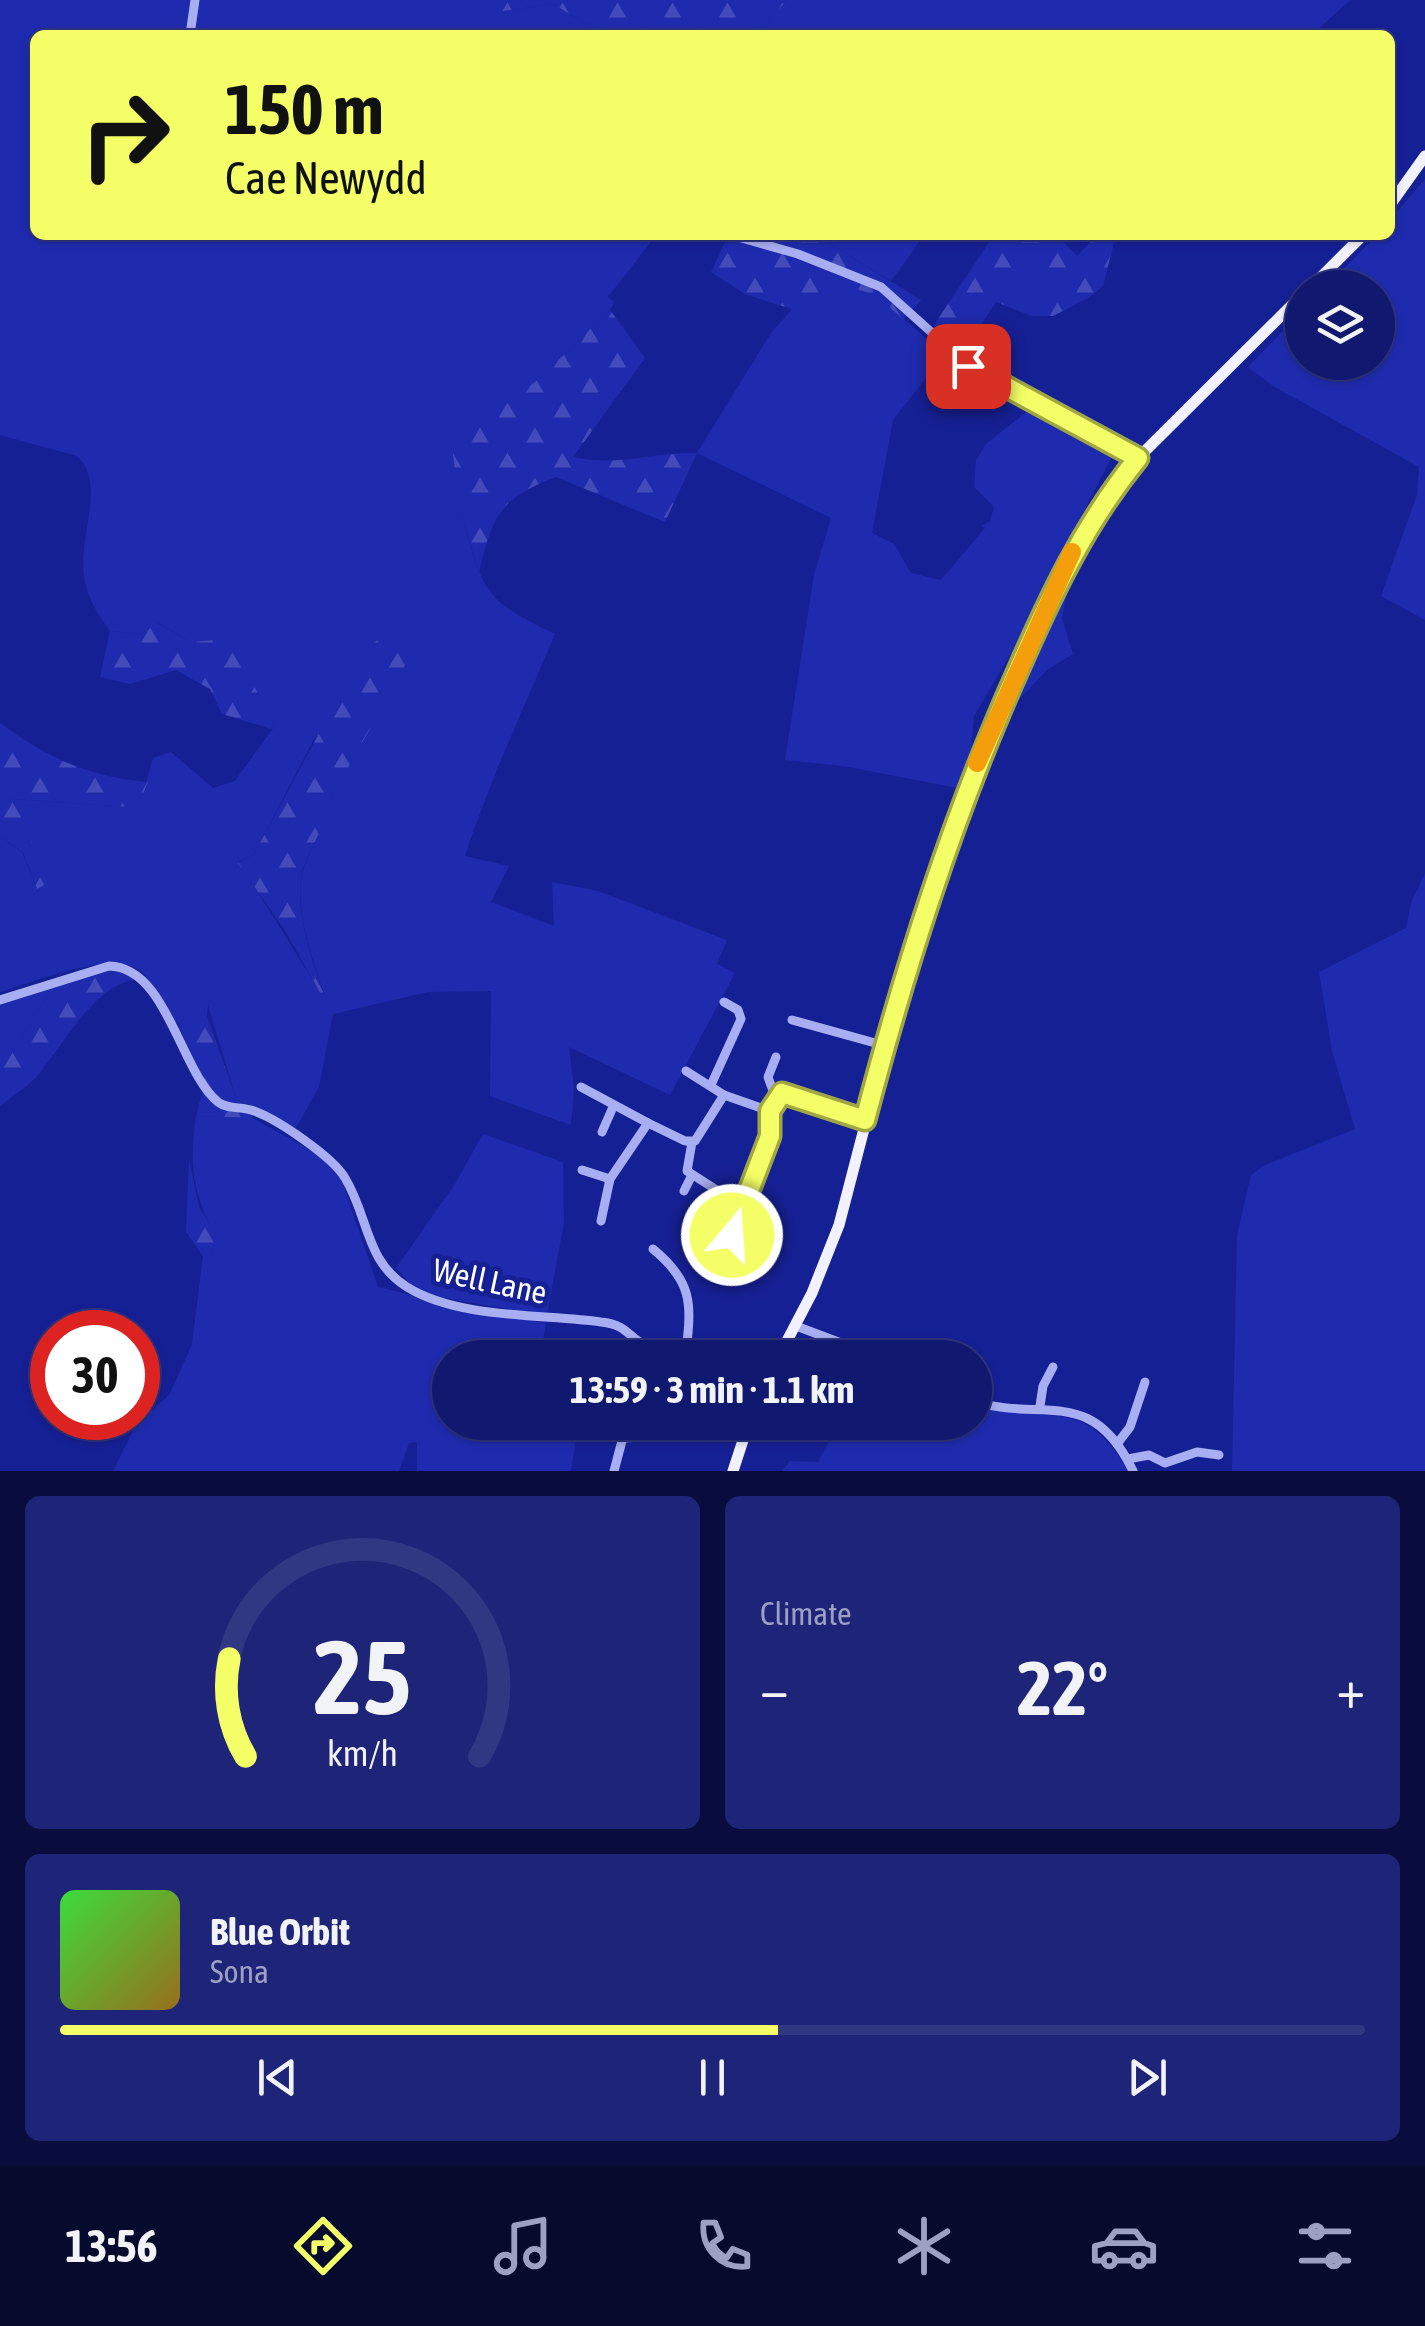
<!DOCTYPE html>
<meta charset="utf-8">
<style>
body{margin:0;font-family:"Asap Condensed",sans-serif;background:#1e2578;color:#f1f3f6;height:100vh;display:flex;flex-direction:column;font-size:38px;white-space:nowrap}
*{box-sizing:border-box;margin:0}
p{font-size:32px;color:#9ca0c3}
.icon{flex:none;width:55px;height:55px;fill:none;stroke:currentColor;stroke-width:2;stroke-linecap:round;stroke-linejoin:round}
.map{position:relative;height:1471px;overflow:hidden}
.side{display:flex;flex-direction:column;gap:25px;padding:25px;background:#090d3e;flex:1}
.side>*{flex:none}
.hud{position:absolute;left:30px;top:30px;width:1365px;height:210px;border-radius:15px;box-shadow:0 2px 8px #0004,0 0 0 2px #303783;background:#f4ff67;color:#111;overflow:hidden}
.tools{position:absolute;left:1285px;top:270px;display:grid;gap:20px}
.tools a{display:grid;place-items:center;width:110px;height:110px;border-radius:50%;background:#101870;box-shadow:0 2px 8px #0004,0 0 0 2px #303783;font-size:50px}
.speed{position:absolute;left:30px;top:1310px;display:flex;gap:20px;font-size:50px;font-weight:700;text-align:center}
.speed>*{display:grid;place-content:center;width:130px;height:130px;border-radius:50%;background:#101870;box-shadow:0 2px 8px #0004,0 0 0 2px #303783;line-height:1}
.speed .limit{border:15px solid #d22;background:#fff;color:#111}
.pin{position:absolute;display:grid;place-items:center;width:85px;height:85px;color:#fff;margin:-42px;border-radius:20px;box-shadow:0 5px 15px #0006}
.me{position:absolute;width:110px;margin:-55px;rotate:18deg;stroke-linejoin:round;filter:drop-shadow(0 0 8px #0008)}
.turn{display:flex;align-items:center;gap:35px;height:210px;padding:0 30px;font-size:45px}
.turn .icon{width:130px;height:130px;stroke-width:2.5}
.turn b{display:block;font-size:70px;line-height:85px}
.big{font-size:75px;font-weight:700;line-height:1.1}
.side .widget{flex:1;display:flex;flex-direction:column;justify-content:center;gap:15px;min-width:0;padding:0 35px;border-radius:15px;background:#1e2578}
.side .dial{align-items:center;gap:0}
.dial svg{height:260px;overflow:visible;fill:none;stroke:#303783;stroke-width:7;stroke-linecap:round;text-anchor:middle}
.dial text{fill:#f1f3f6;stroke:none}
.song{display:flex;align-items:center;gap:30px}
.cover{width:120px;height:120px;border-radius:15px;background:linear-gradient(135deg,hsl(120 70% 55%),hsl(40 70% 35%))}
.played{height:10px;border-radius:5px;background:linear-gradient(90deg,#f4ff67 55%,#303783 55%)}
.keys{display:flex;justify-content:space-around;direction:ltr}
.heat{display:flex;justify-content:space-between;align-items:center;font-size:55px;direction:ltr}
.side .tiles{flex:1;display:grid;gap:25px;grid-template-columns:1fr 1fr}
.widget:last-child{grid-column:span 2}
.trip{position:absolute;left:432px;top:1340px;width:560px;height:100px;border-radius:50px;background:#101870;box-shadow:0 2px 8px #0004,0 0 0 2px #303783;font-weight:700;line-height:100px;text-align:center}
.tabs{display:flex;height:160px;justify-content:space-around;align-items:center;background:#060a2d;color:#9ca0c3}
.tabs .icon{width:70px;height:70px}
.tabs .on{color:#f4ff67}
.tabs b{font-size:45px;color:#f1f3f6}
.map>svg:first-child{display:block}
.green{fill:#1f2bae;fill-rule:evenodd}
.forest{fill:url(#forest-firs);fill-rule:evenodd}
.lines{fill:none;stroke-linecap:round;stroke-linejoin:round}
.minor{stroke:#a7aef1;stroke-width:9}
.major{stroke:#f1f1ff;stroke-width:11}
.route-casing{stroke:#9fa643;stroke-width:25}
.route{stroke:#f4ff67;stroke-width:18}
.slow{stroke:#f59e0b;stroke-width:18}
.labels{text-anchor:middle;dominant-baseline:central;stroke-width:10;stroke-linejoin:round;paint-order:stroke}
.street-label{font-size:32px;fill:#fff;stroke:#162095}
</style>
<div class="map">
<svg width="1425" height="1471" viewBox="0 0 1425 1471">
<defs>
<pattern id="forest-firs" width="22" height="20" patternUnits="userSpaceOnUse" patternTransform="scale(2.5)"><rect width="22" height="20" fill="#1f2bae"/><path d="M5 1l3.5 6h-7zM16 11l3.5 6h-7z" fill="#414bba"/></pattern>
</defs>
<rect width="100%" height="100%" fill="#162095"/>
<g class="green">
<path d="M0 0H191L187 35H35V235H656L608 297 614 302 610 310 540 378 460 511C484 588 478 598 555 634 524 708 490 779 465 856L509 866 491 902 554 926 552 882 598 891 727 940 717 964 735 973 670 1095 569 1047 574 1088 571 1125 490 1096 491 991 428 992 333 1014 319 1087 296 1128 236 1098 208 1005 178 1023 173 1021C164 1006 155 987 144 974 119 946 31 983 0 992V836L22 852 37 889 45 884 11 799 130 807 142 796 153 758 171 752 213 788 235 781 276 724 226 640 192 642 158 623 142 634 110 631C97 613 87 598 84 575 78 536 107 484 77 456L0 435ZM414 647 331 799C326 827 303 859 301 880 297 923 315 964 327 1003L239 862 254 854 314 739Z"/>
<path d="M199 0H494L503 11 553 4 605 35H195Z"/>
<path d="M787 0H1350L1312 35H756Z"/>
<path d="M1425 179V620L1381 596 1417 495 1419 467 1273 386 1248 367 1302 311V362H1378V288L1326 287 1377 235H1390V220Z"/>
<path d="M815 235H924L891 281Z"/>
<path d="M996 271 1050 272 1040 304 999 287Z"/>
<path d="M846 284 876 296 945 354 893 420 872 533 894 544 911 573 941 580 985 528 982 526 990 521 994 507 974 487 976 460 986 444 1030 409 1113 454 1016 645 974 716 971 751 958 788 843 766 785 760 814 575 831 518 697 453 771 333 794 307 822 319Z"/>
<path d="M1069 581 1062 619 1073 654 1048 669 1012 707Z"/>
<path d="M1425 873V1471H1232L1237 1235 1251 1175 1265 1165 1355 1129 1332 1051 1319 972 1406 928 1411 903Z"/>
<path d="M52 988 0 1072V1002Z"/>
<path d="M196 1116 252 1118 320 1155 342 1181 378 1287 435 1301 439 1307 546 1323 540 1357 450 1358V1422L538 1423 536 1437 576 1438 571 1471H417V1442L409 1443 399 1471H113L136 1425 170 1394 192 1344 203 1256H211L216 1235C192 1195 189 1162 196 1116Z"/>
<path d="M483 1134 563 1162 564 1222 547 1315 431 1296 415 1289 396 1268 455 1184Z"/>
<path d="M975 1406 997 1411 1043 1409C1053 1417 1067 1416 1081 1422 1102 1431 1116 1452 1128 1471H782L790 1461 818 1462 839 1423 975 1422Z"/>
</g>
<g class="forest">
<path d="M494 0H787L756 35H605L553 4 502 11Z"/>
<path d="M724 235H815L921 300 903 319 876 296 846 285 822 319 745 294 711 272 727 238Z"/>
<path d="M994 235H1057L1077 256 1097 235H1116L1103 286 1088 298 1053 316H1032L996 302 965 350 934 325ZM996 272H1049L1040 303 1000 287Z"/>
<path d="M610 310 645 358 573 457C615 467 654 452 697 453L665 522 556 477C498 499 493 516 479 572L460 511 452 447 540 378Z"/>
<path d="M157 623 192 642 226 639 276 724 272 729 222 714 210 689 176 670 130 684 100 677 110 631 142 634Z"/>
<path d="M383 637 415 647 331 799C326 829 304 855 301 878 295 919 317 977 332 1014L286 932 238 863 254 854 365 648Z"/>
<path d="M0 723C48 758 88 777 148 782L142 796 130 807 12 799 24 818 46 884 37 889 23 852 0 836Z"/>
<path d="M120 968 136 980C97 981 61 1048 37 1076 27 1087 12 1096 0 1106V1072L52 988Z"/>
<path d="M208 1004 207 1016 236 1098 250 1105 252 1118 196 1116 204 1086 178 1023Z"/>
<path d="M189 1159 199 1207 216 1234 211 1256H203L186 1232Z"/>
</g>
<g class="lines">
<g class="minor">
<path d="M190 35 195 0"/>
<path d="M731 235 798 254 881 287 969 366 1138 458"/>
<path d="M0 1000 109 966C167 967 180 1071 218 1102 228 1110 242 1106 254 1111 277 1119 333 1157 345 1178 369 1217 365 1261 407 1287 458 1319 544 1314 601 1322 630 1325 628 1339 646 1345 668 1352 692 1350 714 1358"/>
<path d="M792 1020 886 1046"/>
<path d="M776 1057 768 1077 772 1088 865 1120"/>
<path d="M686 1071 724 1095 770 1111"/>
<path d="M711 1085 741 1019 738 1010 724 1002"/>
<path d="M581 1087 648 1123"/>
<path d="M602 1132 613 1107"/>
<path d="M692 1142 687 1171 715 1189"/>
<path d="M582 1170 610 1179"/>
<path d="M684 1191 691 1177"/>
<path d="M601 1221 610 1179 648 1123 685 1141H695L724 1095"/>
<path d="M732 1235 770 1136V1111L783 1093"/>
<path d="M653 1249C692 1281 692 1303 686 1351"/>
<path d="M796 1326 881 1358"/>
<path d="M975 1402C1044 1422 1092 1385 1133 1471"/>
<path d="M1040 1406 1043 1386 1053 1367"/>
<path d="M797 1422 811 1433"/>
<path d="M624 1438 675 1435 690 1422"/>
<path d="M1117 1444 1130 1427 1145 1382"/>
<path d="M1128 1459 1149 1455 1165 1463 1197 1452 1219 1455"/>
<path d="M614 1471 627 1422"/>
</g>
<g class="major">
<path d="M1390 205 1425 156"/>
<path d="M1310 288 1363 235"/>
<path d="M778 1358 812 1293 839 1225 884 1052 960 805 1063 569 1090 522 1138 458 1302 295"/>
<path d="M733 1471 749 1422"/>
</g>
</g>
<g class="lines">
<g class="route-casing">
<path id="route" d="M732 1235 770 1136V1111L782 1093 865 1120C905 968 952 818 1016 675 1050 597 1084 524 1138 458L968 366"/>
</g>
<use href="#route" class="route"/>
<path class="slow" d="M977 763 1072 552"/>
</g>
<g class="labels">
<g class="street-label">
<text transform="translate(490 1281) rotate(12)">Well Lane</text>
</g>
</g>
</svg>
<div class="tools">
<a><svg class="icon" aria-label="layers" viewBox="0 0 24 24"><path d="M12 4l9 5-9 5-9-5zM3 14l9 5 9-5"/></svg></a>
</div>
<div class="speed"><div class="limit">30</div></div>
<div class="pin" style="left:968px;top:366px;background:#d93025"><svg class="icon" aria-label="arrive" viewBox="0 0 24 24"><path d="M6 21V4h12l-3 4 3 4H6"/></svg></div>
<svg class="me" style="left:732px;top:1235px" viewBox="-20 -20 40 40"><circle r="17" fill="#f4ff67" stroke="#fff" stroke-width="3"/><path d="M0-11L8 9 0 5-8 9z" fill="#fff"/></svg>
<div class="trip">13:59 · 3 min · 1.1 km</div>
<div class="hud">
<div class="turn"><svg class="icon" aria-label="right" viewBox="0 0 24 24"><path d="M7 20v-9h11M14 6l5 5-5 5"/></svg><div><b>150 m</b>Cae Newydd</div></div>
</div>
</div>
<section class="side">
<div class="tiles">
<div class="widget dial"><svg viewBox="0 0 100 80">
<path d="M14 69A42 42 0 1 1 86 69"/>
<path d="M14 69A42 42 0 0 1 9 39" stroke="#f4ff67"/>
<text x="50" y="56" font-size="32" font-weight="700">25</text>
<text x="50" y="72" font-size="11">km/h</text>
</svg></div>
<div class="widget"><p>Climate</p>
<div class="heat"><a>−</a><b class="big">22°</b><a>+</a></div>
</div>
<div class="widget">
<div class="song"><i class="cover"></i><div><b>Blue Orbit</b><p>Sona</p></div></div>
<div class="played"></div>
<div class="keys"><svg class="icon" aria-label="previous" viewBox="0 0 24 24"><path d="M18 5L8 12l10 7zM5 5v14"/></svg><svg class="icon" aria-label="pause" viewBox="0 0 24 24"><path d="M8 5v14M16 5v14"/></svg><svg class="icon" aria-label="next" viewBox="0 0 24 24"><path d="M6 5l10 7-10 7zM19 5v14"/></svg></div>
</div>
</div>
</section>
<nav class="tabs">
<b>13:56</b>
<svg class="icon on" aria-label="directions" viewBox="0 0 24 24"><path d="M12 3l9 9-9 9-9-9zM9 14v-3h6M13 9l2 2-2 2"/></svg>
<svg class="icon" aria-label="music" viewBox="0 0 24 24"><path d="M9 18V5l10-2v13"/><circle cx="6" cy="18" r="3"/><circle cx="16" cy="16" r="3"/></svg>
<svg class="icon" aria-label="phone" viewBox="0 0 24 24"><path d="M5 4h4l2 5-3 2q2 4 5 5l2-3 5 2v4C11 20 4 13 5 4z"/></svg>
<svg class="icon" aria-label="climate" viewBox="0 0 24 24"><path d="M12 3v18M4 7l16 10M4 17L20 7"/></svg>
<svg class="icon" aria-label="car" viewBox="0 0 24 24"><path d="M5 17H2v-5l4-1 3-4h7l3 4 3 1v5h-3M9 17h6M6 11h13"/><circle cx="7" cy="17" r="2"/><circle cx="17" cy="17" r="2"/></svg>
<svg class="icon" aria-label="filters" viewBox="0 0 24 24"><path d="M4 7h16M4 17h16"/><circle cx="9" cy="7" r="2"/><circle cx="15" cy="17" r="2"/></svg>
</nav>
